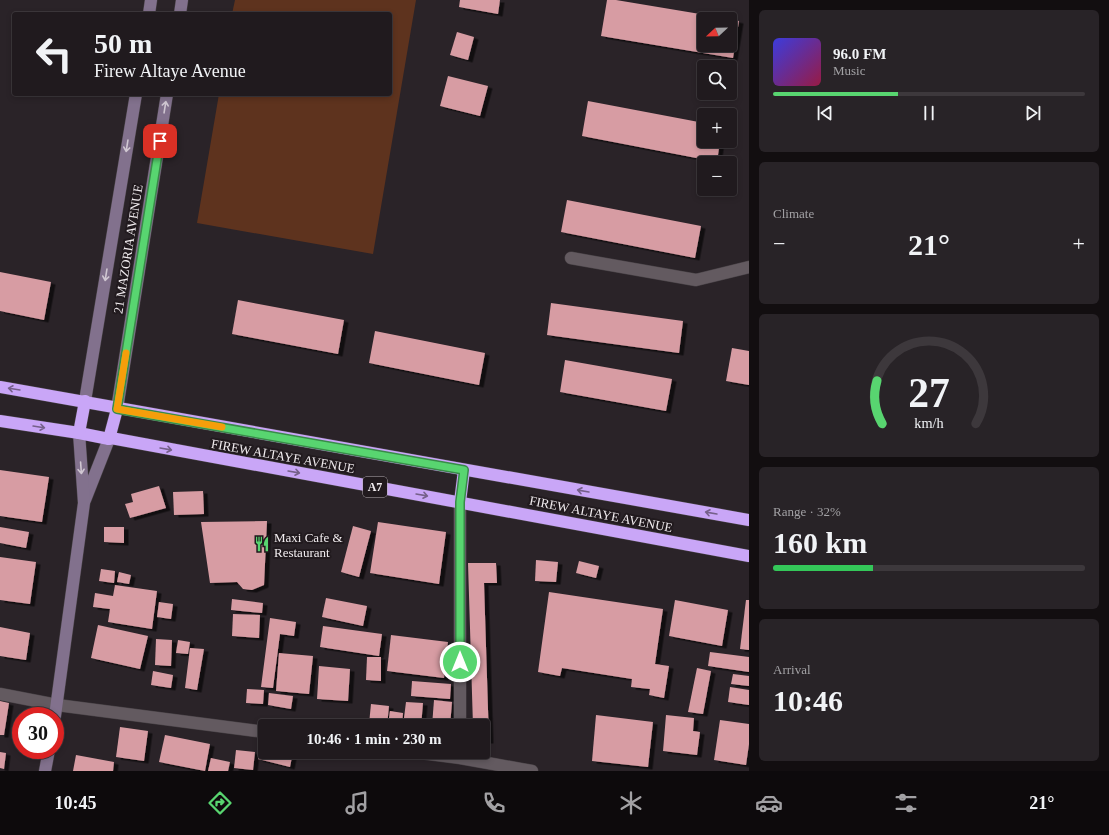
<!DOCTYPE html>
<meta charset="utf-8">
<style>
body{margin:0;font-family:Georgia,serif;background:#282327;color:#f1f3f6;height:100vh;display:flex;flex-direction:column;font-size:15px;white-space:nowrap}
*{box-sizing:border-box;margin:0}
p{font-size:13px;color:#a2a1a4}
.icon{flex:none;width:22px;height:22px;fill:none;stroke:currentColor;stroke-width:2;stroke-linecap:round;stroke-linejoin:round}
.map{position:relative;flex:1;overflow:hidden}
.drawer{display:flex;flex-direction:column;gap:10px;padding:10px;background:#120e10;width:360px}
.drawer>*{flex:none}
.top-card{position:absolute;left:12px;top:12px;width:380px;height:84px;border-radius:4px;box-shadow:0 2px 6px #0003,0 0 0 1px #3d383c;background:#201a1e;color:#f1f3f6;overflow:hidden}
.needle{width:26px;rotate:248deg}
.buttons{position:absolute;left:697px;top:12px;display:grid;gap:8px}
.buttons a{display:grid;place-items:center;width:40px;height:40px;border-radius:4px;background:#201a1e;box-shadow:0 2px 6px #0003,0 0 0 1px #3d383c;font-size:20px}
.speed{position:absolute;left:12px;top:707px;display:flex;gap:8px;font-size:20px;font-weight:700;text-align:center}
.speed>*{display:grid;place-content:center;width:52px;height:52px;border-radius:50%;background:#201a1e;box-shadow:0 2px 6px #0003,0 0 0 1px #3d383c;line-height:1}
.speed .limit{border:6px solid #d22;background:#fff;color:#111}
.pin{position:absolute;display:grid;place-items:center;width:34px;height:34px;color:#fff;margin:-17px;border-radius:8px;box-shadow:0 2px 6px #0006}
.me{position:absolute;width:44px;margin:-22px;rotate:0deg;stroke-linejoin:round;filter:drop-shadow(0 0 3px #0008)}
.turn{display:flex;align-items:center;gap:14px;height:84px;padding:0 16px;font-size:18px}
.turn .icon{width:52px;height:52px;stroke-width:2.5}
.turn b{display:block;font-size:28px;line-height:34px}
.big{font-size:30px;font-weight:800;line-height:1.1}
.drawer .tile{flex:1;display:flex;flex-direction:column;justify-content:center;gap:6px;min-width:0;padding:0 14px;border-radius:6px;background:#282327}
.drawer .dial{align-items:center;gap:0}
.dial svg{height:104px;overflow:visible;fill:none;stroke:#3d383c;stroke-width:7;stroke-linecap:round;text-anchor:middle}
.dial text{fill:#f1f3f6;stroke:none}
.song{display:flex;align-items:center;gap:12px}
.cover{width:48px;height:48px;border-radius:6px;background:linear-gradient(135deg,hsl(240 70% 55%),hsl(340 70% 35%))}
.played{height:4px;border-radius:2px;background:linear-gradient(90deg,#58d570 40%,#3d383c 40%)}
.keys{display:flex;justify-content:space-around;direction:ltr}
.heat{display:flex;justify-content:space-between;align-items:center;font-size:22px;direction:ltr}
.charge{height:6px;border-radius:3px;background:linear-gradient(90deg,#34c759 32%,#3d383c 0)}
.trip{position:absolute;left:258px;top:719px;width:232px;height:40px;border-radius:4px;background:#201a1e;box-shadow:0 2px 6px #0003,0 0 0 1px #3d383c;font-weight:800;line-height:40px;text-align:center}
.dock{display:flex;height:64px;justify-content:space-around;align-items:center;background:#0d0a0c;color:#a2a1a4}
.dock .icon{width:28px;height:28px}
.dock .active{color:#58d570}
.dock b{font-size:18px;color:#f1f3f6}
main{display:flex;flex:1;min-height:0}
.map>svg:first-child{display:block}
.park{fill:#5e331e}
.building{fill:#d79ca3;filter:url(#shadow)}
.lines{fill:none;stroke-linecap:round;stroke-linejoin:round}
.street-casing{stroke:#484246;stroke-width:13}
.secondary-casing{stroke:#484246;stroke-width:13}
.highway-casing{stroke:#484246;stroke-width:13}
.street{stroke:#635a60;stroke-width:12}
.secondary{stroke:#82718d;stroke-width:12}
.highway{stroke:#c9a6f7;stroke-width:12}
.oneway{stroke:#d0c7d2}
.oneway2{stroke:#75608a}
.route-casing{stroke:#398a49;stroke-width:10}
.route{stroke:#58d570;stroke-width:7}
.slow{stroke:#f59e0b;stroke-width:7}
.labels{text-anchor:middle;dominant-baseline:central;stroke-width:4;stroke-linejoin:round;paint-order:stroke}
.shield{fill:#211a1e;stroke:#b3adb0;stroke-width:1}
.shield-label{font-size:12px;font-weight:bold;fill:#f1ecef}
.street-label{font-size:13px;fill:#f1ecef;stroke:#211a1e}
.poi-label{font-size:13px;fill:#f1ecef;stroke:#211a1e;text-anchor:start}
</style>
<main>
<div class="map">
<svg width="749" height="771" viewBox="0 0 749 771">
<defs>
<filter id="shadow"><feDropShadow dx="4.5" dy="2.5" stdDeviation="0" flood-color="#0009"/></filter>
</defs>
<rect width="100%" height="100%" fill="#2a2328"/>
<path class="park" d="M235 0H416L373 254 197 223 219 94H390V14H232Z"/>
<g class="building">
<path d="M460 0H500L498 14 459 7Z"/>
<path d="M607 0H616L724 18 704 19V45H730V19L739 21 733 58 601 36Z"/>
<path d="M457 32 474 37 468 60 450 55Z"/>
<path d="M448 76 488 86 480 116 440 106Z"/>
<path d="M588 101 704 123V141H720L717 162 582 136Z"/>
<path d="M567 200 701 226 695 258 561 232Z"/>
<path d="M0 272 51 282 44 320 0 311Z"/>
<path d="M238 300 344 320 338 354 232 334Z"/>
<path d="M551 303 683 321 679 353 547 335Z"/>
<path d="M375 331 485 353 479 385 369 363Z"/>
<path d="M732 348 749 351V385L726 381Z"/>
<path d="M565 360 672 379 666 411 560 392Z"/>
<path d="M0 470 49 477 42 522 0 516Z"/>
<path d="M159 486 166 508 130 518 125 504 133 502 131 494Z"/>
<path d="M203 491 204 514 174 515 173 492Z"/>
<path d="M267 521 264 585 252 590 243 589 237 582 210 583 201 522Z"/>
<path d="M378 522 446 532 439 584 370 573Z"/>
<path d="M353 526 371 531 359 577 341 572Z"/>
<path d="M0 527 29 532 26 548 0 543Z"/>
<path d="M104 527H124V543L104 542Z"/>
<path d="M0 557 36 562 30 604 0 600Z"/>
<path d="M536 560 558 562 556 582 535 581Z"/>
<path d="M579 561 599 566 596 578 576 573Z"/>
<path d="M468 563H496L497 583H484L489 741H483V726H473Z"/>
<path d="M101 569 115 571 114 583 99 581Z"/>
<path d="M119 572 131 575 129 584 117 582Z"/>
<path d="M115 585 157 591 152 629 108 622 110 609 93 607 95 593 113 596Z"/>
<path d="M549 592 663 609 655 664 669 666 664 698 649 695 650 689 631 687 632 679 562 668 560 676 538 672Z"/>
<path d="M326 598 367 606 363 626 322 617Z"/>
<path d="M232 599 263 603 262 613 231 610Z"/>
<path d="M675 600 728 610 722 646 669 636Z"/>
<path d="M746 600H749V650L740 649Z"/>
<path d="M159 602 173 604 171 619 157 617Z"/>
<path d="M233 614 260 615 259 638 232 636Z"/>
<path d="M270 618 296 622 294 636 280 634 273 688 261 687Z"/>
<path d="M98 625 148 636 140 669 91 658Z"/>
<path d="M323 626 382 634 379 656 320 647Z"/>
<path d="M0 627 30 633 26 660 0 656Z"/>
<path d="M391 635 448 642 444 678 387 671Z"/>
<path d="M156 639 172 640 171 666 155 665Z"/>
<path d="M178 640 190 642 188 654 176 653Z"/>
<path d="M190 648 204 649 197 690 185 688Z"/>
<path d="M710 652 749 657V672L708 666Z"/>
<path d="M279 653 313 656 309 694 276 691Z"/>
<path d="M367 657H381V681L366 680Z"/>
<path d="M319 666 350 669 348 701 317 699Z"/>
<path d="M697 668 711 671 703 714 688 712Z"/>
<path d="M153 671 173 675 171 688 151 685Z"/>
<path d="M733 674 749 676V686L731 684Z"/>
<path d="M412 681 451 684 450 699 411 696Z"/>
<path d="M730 687 749 690V705L728 702Z"/>
<path d="M247 689 264 690 263 704 246 703Z"/>
<path d="M269 693 293 696 291 709 268 705Z"/>
<path d="M434 700 452 702 450 726H432Z"/>
<path d="M0 701 9 703 4 735H0Z"/>
<path d="M406 702 423 703 421 726H403Z"/>
<path d="M371 704 389 706 387 726 369 724Z"/>
<path d="M390 711 403 713 402 726 388 725Z"/>
<path d="M596 715 653 722 648 767 592 761Z"/>
<path d="M666 715 694 718 693 731 700 732 697 755 663 751Z"/>
<path d="M720 720 749 724V744L746 765 714 760Z"/>
<path d="M120 727 148 731 144 761 116 757Z"/>
<path d="M165 735 210 744 205 771 159 762Z"/>
<path d="M261 744 265 745V752H293L290 767 258 759Z"/>
<path d="M236 750 255 752 253 770 234 768Z"/>
<path d="M0 752 6 753 4 769 0 768Z"/>
<path d="M76 755 114 762 113 771H73Z"/>
<path d="M211 758 230 762 228 771H208Z"/>
</g>
<g class="lines">
<g class="street-casing">
<g id="street">
<path d="M571 258 696 280 749 267"/>
<path d="M460 502V726"/>
<path d="M0 694 57 705 265 732"/>
<path d="M413 752 460 758 532 771"/>
</g>
</g>
<g class="secondary-casing">
<g id="secondary">
<path d="M149 14 151 0"/>
<path d="M180 14 182 0"/>
<path d="M85 401 136 94"/>
<path d="M117 409 167 94"/>
<path d="M85 500 109 439"/>
<path d="M55 716 84 503 79 433"/>
<path d="M45 771 49 750"/>
</g>
</g>
<g class="highway-casing">
<g id="highway">
<path d="M0 387 749 520"/>
<path d="M0 421 79 433 109 439 111 438 749 556"/>
<path d="M79 433 85 401"/>
<path d="M109 439 117 409"/>
<path d="M460 502 464 470"/>
</g>
</g>
<use href="#street" class="street"/>
<use href="#secondary" class="secondary"/>
<use href="#highway" class="highway"/>
</g>
<defs><path id="oneway-shaft" d="M-6 0H5M1.5-3L5.5 0L1.5 3" fill="none" stroke-width="1.6" stroke-linecap="round" stroke-linejoin="round"/></defs>
<g class="oneway">
<use href="#oneway-shaft" transform="translate(165 107) rotate(-81)"/>
<use href="#oneway-shaft" transform="translate(127 146) rotate(99)"/>
<use href="#oneway-shaft" transform="translate(106 275) rotate(99)"/>
<use href="#oneway-shaft" transform="translate(81 468) rotate(86)"/>
</g>
<g class="oneway2">
<use href="#oneway-shaft" transform="translate(14 389) rotate(-171)"/>
<use href="#oneway-shaft" transform="translate(39 427) rotate(9)"/>
<use href="#oneway-shaft" transform="translate(166 449) rotate(10)"/>
<use href="#oneway-shaft" transform="translate(294 472) rotate(10)"/>
<use href="#oneway-shaft" transform="translate(583 491) rotate(-170)"/>
<use href="#oneway-shaft" transform="translate(422 495) rotate(10)"/>
<use href="#oneway-shaft" transform="translate(711 513) rotate(-170)"/>
</g>
<g class="lines">
<g class="route-casing">
<path id="route" d="M160 141 117 409 464 470 460 502V662"/>
</g>
<use href="#route" class="route"/>
<path class="slow" d="M126 353 117 409 222 427"/>
</g>
<defs>
<g id="restaurant-bare" transform="scale(1.2)"><path d="M-5-6h1v4h1v-4h1v4h1v-4h1v5L-1.5 .5V6h-2V.5L-5-1ZM5-6V6H3V1.5H1.5Q1.5-4 5-6Z" fill="#58d570" stroke="#211a1e" stroke-width="2.5" paint-order="stroke"/></g>
</defs>
<g fill-rule="evenodd">
<use href="#restaurant-bare" x="262" y="544"/>
</g>
<g class="labels">
<rect class="shield" x="363" y="477" width="24" height="20" rx="3"/>
<g class="shield-label">
<text x="375" y="487">A7</text>
</g>
<g class="street-label">
<text transform="translate(128 249) rotate(-81)">21 MAZORIA AVENUE</text>
<text transform="translate(283 456) rotate(10)">FIREW ALTAYE AVENUE</text>
<text transform="translate(601 514) rotate(11)">FIREW ALTAYE AVENUE</text>
</g>
<g class="poi-label">
<text x="274" y="537">Maxi Cafe &amp;<tspan x="274" dy="15">Restaurant</tspan></text>
</g>
</g>
</svg>
<div class="buttons">
<a><svg class="needle" viewBox="-14 -14 28 28"><path d="M0-13l5 13h-10z" fill="#e53935"/><path d="M0 13l5-13h-10z" fill="#a2a1a4"/></svg></a>
<a><svg class="icon" aria-label="search" viewBox="0 0 24 24"><circle cx="10" cy="10" r="6"/><path d="M15 15l6 6"/></svg></a>
<a>+</a>
<a>−</a>
</div>
<div class="speed"><div class="limit">30</div></div>
<div class="pin" style="left:160px;top:141px;background:#d93025"><svg class="icon" aria-label="arrive" viewBox="0 0 24 24"><path d="M6 21V4h12l-3 4 3 4H6"/></svg></div>
<svg class="me" style="left:460px;top:662px" viewBox="-20 -20 40 40"><circle r="17" fill="#58d570" stroke="#fff" stroke-width="3"/><path d="M0-11L8 9 0 5-8 9z" fill="#fff"/></svg>
<div class="trip">10:46 · 1 min · 230 m</div>
<div class="top-card">
<div class="turn"><svg class="icon" aria-label="left" viewBox="0 0 24 24"><path d="M17 20v-9H6M10 6l-5 5 5 5"/></svg><div><b>50 m</b>Firew Altaye Avenue</div></div>
</div>
</div>
<section class="drawer">
<div class="tile">
<div class="song"><i class="cover"></i><div><b>96.0 FM</b><p>Music</p></div></div>
<div class="played"></div>
<div class="keys"><svg class="icon" aria-label="previous" viewBox="0 0 24 24"><path d="M18 5L8 12l10 7zM5 5v14"/></svg><svg class="icon" aria-label="pause" viewBox="0 0 24 24"><path d="M8 5v14M16 5v14"/></svg><svg class="icon" aria-label="next" viewBox="0 0 24 24"><path d="M6 5l10 7-10 7zM19 5v14"/></svg></div>
</div>
<div class="tile"><p>Climate</p>
<div class="heat"><a>−</a><b class="big">21°</b><a>+</a></div>
</div>
<div class="tile dial"><svg viewBox="0 0 100 80">
<path d="M14 69A42 42 0 1 1 86 69"/>
<path d="M14 69A42 42 0 0 1 10 36" stroke="#58d570"/>
<text x="50" y="56" font-size="32" font-weight="700">27</text>
<text x="50" y="72" font-size="11">km/h</text>
</svg></div>
<div class="tile"><p>Range · 32%</p><b class="big">160 km</b><div class="charge"></div></div>
<div class="tile"><p>Arrival</p><b class="big">10:46</b></div>
</section>
</main>
<nav class="dock">
<b>10:45</b>
<svg class="icon active" aria-label="directions" viewBox="0 0 24 24"><path d="M12 3l9 9-9 9-9-9zM9 14v-3h6M13 9l2 2-2 2"/></svg>
<svg class="icon" aria-label="music" viewBox="0 0 24 24"><path d="M9 18V5l10-2v13"/><circle cx="6" cy="18" r="3"/><circle cx="16" cy="16" r="3"/></svg>
<svg class="icon" aria-label="phone" viewBox="0 0 24 24"><path d="M5 4h4l2 5-3 2q2 4 5 5l2-3 5 2v4C11 20 4 13 5 4z"/></svg>
<svg class="icon" aria-label="climate" viewBox="0 0 24 24"><path d="M12 3v18M4 7l16 10M4 17L20 7"/></svg>
<svg class="icon" aria-label="car" viewBox="0 0 24 24"><path d="M5 17H2v-5l4-1 3-4h7l3 4 3 1v5h-3M9 17h6M6 11h13"/><circle cx="7" cy="17" r="2"/><circle cx="17" cy="17" r="2"/></svg>
<svg class="icon" aria-label="filters" viewBox="0 0 24 24"><path d="M4 7h16M4 17h16"/><circle cx="9" cy="7" r="2"/><circle cx="15" cy="17" r="2"/></svg>
<b>21°</b>
</nav>
